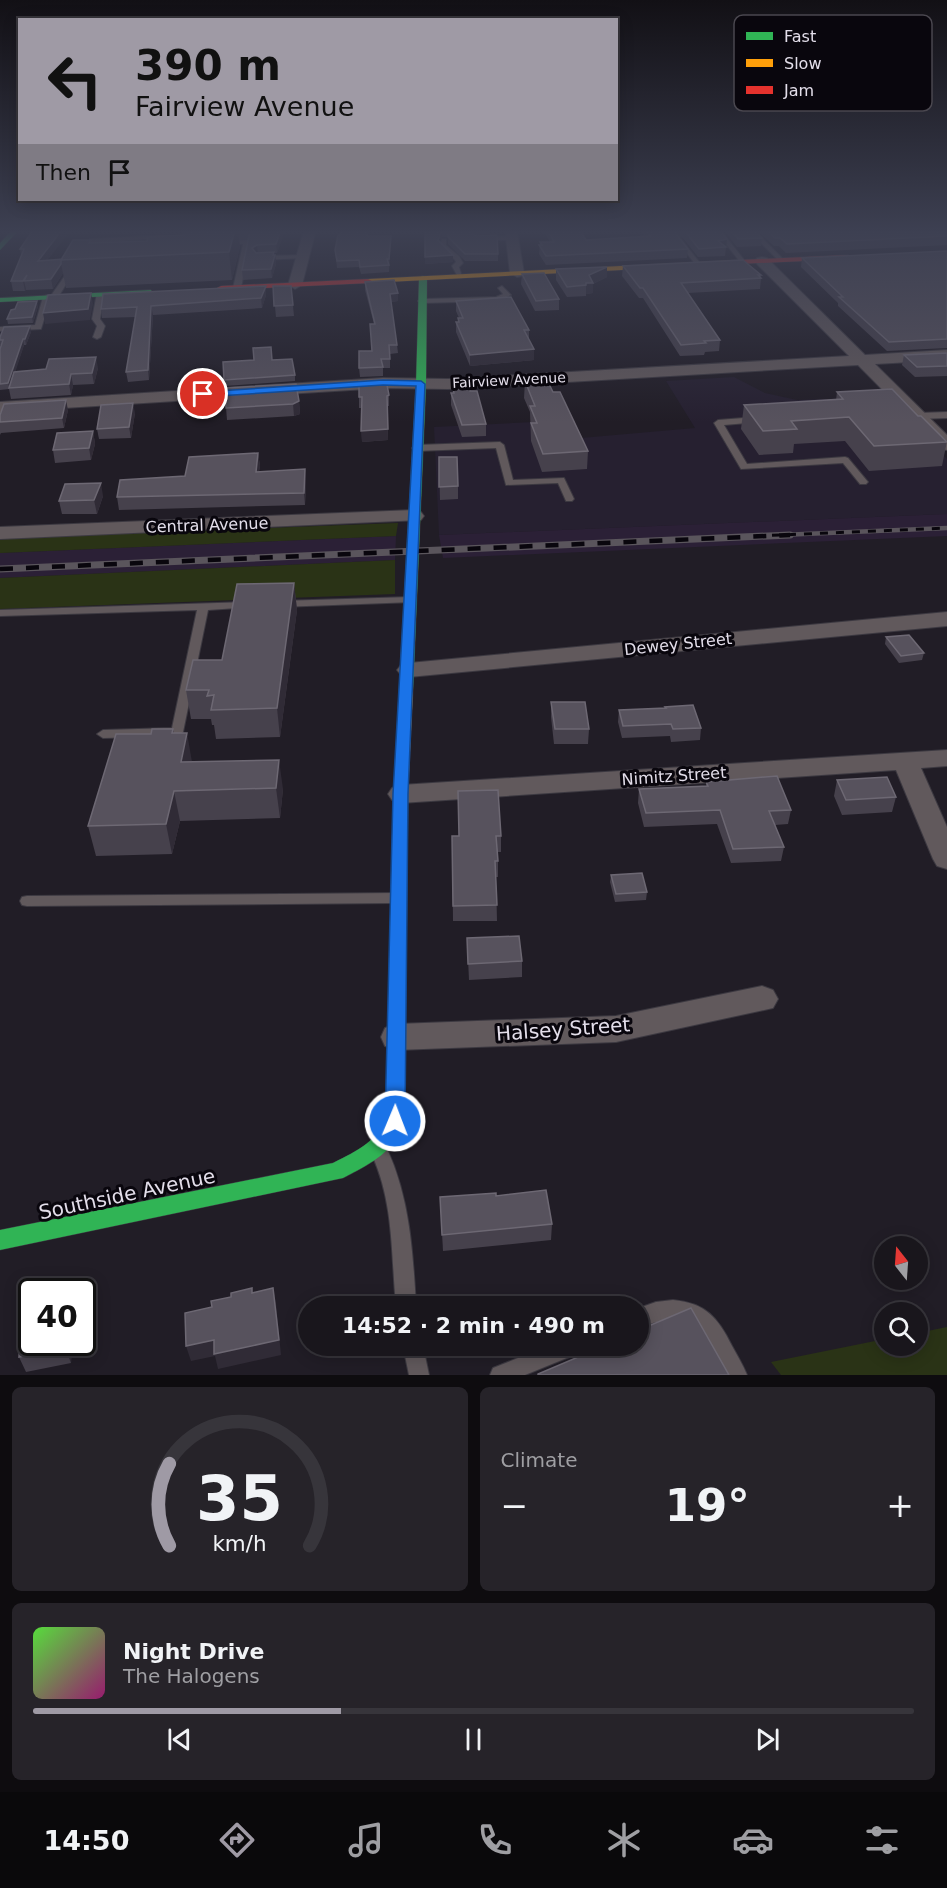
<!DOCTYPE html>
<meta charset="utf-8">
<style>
body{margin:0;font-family:"DejaVu Sans",sans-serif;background:#262329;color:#f1f3f6;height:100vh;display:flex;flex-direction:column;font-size:22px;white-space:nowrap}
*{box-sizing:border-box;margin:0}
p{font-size:20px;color:#9f9fa3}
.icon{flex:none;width:33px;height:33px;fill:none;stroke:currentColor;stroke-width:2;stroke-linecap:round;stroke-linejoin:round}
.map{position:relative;height:1375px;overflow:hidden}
.sheet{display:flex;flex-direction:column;gap:12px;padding:12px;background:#0e0c0f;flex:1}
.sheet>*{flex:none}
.hud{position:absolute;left:18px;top:18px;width:600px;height:183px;border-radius:0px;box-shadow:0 3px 15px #0003,0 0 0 2px #37353b;background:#9f9aa5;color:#111;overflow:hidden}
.needle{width:39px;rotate:343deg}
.controls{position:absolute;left:874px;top:1236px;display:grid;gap:12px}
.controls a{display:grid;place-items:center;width:54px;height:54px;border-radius:50%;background:#19161c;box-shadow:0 3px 15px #0003,0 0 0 2px #37353b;font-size:30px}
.speed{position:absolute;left:18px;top:1278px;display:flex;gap:12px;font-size:30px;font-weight:700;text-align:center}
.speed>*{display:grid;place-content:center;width:78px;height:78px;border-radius:50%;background:#19161c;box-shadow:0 3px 15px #0003,0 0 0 2px #37353b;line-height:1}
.speed .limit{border:3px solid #111;border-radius:9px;background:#fff;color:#111}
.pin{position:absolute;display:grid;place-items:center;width:51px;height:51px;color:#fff;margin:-26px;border:3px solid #fff;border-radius:50%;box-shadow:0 2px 6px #0007}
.me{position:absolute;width:66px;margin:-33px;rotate:1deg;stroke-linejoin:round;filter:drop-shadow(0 0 4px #0008)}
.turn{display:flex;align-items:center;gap:21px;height:126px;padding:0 18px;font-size:27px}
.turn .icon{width:78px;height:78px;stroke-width:2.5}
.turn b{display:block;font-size:42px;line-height:51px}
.then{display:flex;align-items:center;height:57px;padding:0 18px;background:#0003;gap:12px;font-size:22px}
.big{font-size:45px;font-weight:700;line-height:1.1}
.sheet .card{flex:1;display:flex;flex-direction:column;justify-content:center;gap:9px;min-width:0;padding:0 21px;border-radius:9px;background:#262329}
.sheet .dial{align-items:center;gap:0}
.dial svg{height:156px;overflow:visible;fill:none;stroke:#37353b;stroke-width:7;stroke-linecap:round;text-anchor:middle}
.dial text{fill:#f1f3f6;stroke:none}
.song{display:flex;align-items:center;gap:18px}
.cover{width:72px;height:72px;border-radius:9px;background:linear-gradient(135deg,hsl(110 70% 55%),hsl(320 70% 35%))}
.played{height:6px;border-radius:3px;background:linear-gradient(90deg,#9f9aa5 35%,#37353b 35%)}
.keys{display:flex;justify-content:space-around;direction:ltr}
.heat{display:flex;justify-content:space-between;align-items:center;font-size:33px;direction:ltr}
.sheet .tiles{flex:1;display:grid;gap:12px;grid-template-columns:1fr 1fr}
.card:last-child{grid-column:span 2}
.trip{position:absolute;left:298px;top:1296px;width:351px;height:60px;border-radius:30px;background:#19161c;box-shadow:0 3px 15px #0003,0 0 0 2px #37353b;font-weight:700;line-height:60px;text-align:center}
.menu{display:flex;height:96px;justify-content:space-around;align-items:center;background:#0a090b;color:#9f9fa3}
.menu .icon{width:42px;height:42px}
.menu .selected{color:#9f9aa5}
.menu b{font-size:27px;color:#f1f3f6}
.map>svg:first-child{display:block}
.industrial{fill:#262030}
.built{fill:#2b2036}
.green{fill:#2a3316}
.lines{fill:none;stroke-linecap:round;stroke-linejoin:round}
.lane-casing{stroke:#3c3941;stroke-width:2}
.street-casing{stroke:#3c3941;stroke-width:2}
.fast-casing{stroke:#3c3941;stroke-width:1}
.slow-casing{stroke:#3c3941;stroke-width:1}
.jam-casing{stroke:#3c3941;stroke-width:1}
.lane{fill:#61595c;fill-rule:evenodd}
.street{fill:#61595c;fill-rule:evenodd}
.fast{fill:#30b455;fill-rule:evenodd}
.slow{fill:#ff9f0a;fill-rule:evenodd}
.jam{fill:#e5322d;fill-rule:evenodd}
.rail-far1-casing{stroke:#5a555c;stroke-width:4.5}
.rail-casing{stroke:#5a555c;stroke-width:7}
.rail-far1{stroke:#09060d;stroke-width:3;stroke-dasharray:8;stroke-linecap:butt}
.rail{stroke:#09060d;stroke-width:4.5;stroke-dasharray:13;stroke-linecap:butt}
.wall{fill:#46414c}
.shaded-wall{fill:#302b36}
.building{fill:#57525d;stroke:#6d6873;stroke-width:1.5}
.route{fill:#1a73e8;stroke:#114b97;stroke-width:1.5}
.labels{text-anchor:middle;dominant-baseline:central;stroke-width:6;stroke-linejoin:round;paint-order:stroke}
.far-street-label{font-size:14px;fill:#e3deea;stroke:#09060d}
.street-label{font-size:16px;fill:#e3deea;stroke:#09060d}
.near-street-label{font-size:20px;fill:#e3deea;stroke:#09060d}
.key{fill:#09060d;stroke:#4a474f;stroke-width:1.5}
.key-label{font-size:16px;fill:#e3deea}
</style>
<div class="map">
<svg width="947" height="1375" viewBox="0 0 947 1375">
<rect width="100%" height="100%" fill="#211d26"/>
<path class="industrial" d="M734 377 765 393 797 400 886 397 947 459V514L439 535 434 427 573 420 581 438 695 428 666 381Z"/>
<g class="built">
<path d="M947 514V536L443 558 439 535Z"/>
<path d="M396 536 395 560 0 578V553Z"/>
</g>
<g class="green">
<path d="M398 523 396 536 0 553V538Z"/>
<path d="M395 560V594L0 609V578Z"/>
<path d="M947 1327V1375H781L771 1362 885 1339V1346H918V1333Z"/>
</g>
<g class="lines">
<g class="lane-casing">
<g id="lane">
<path d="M750 230H754L783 259V261H779L750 232Z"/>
<path d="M718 232H722L745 261V263H741L718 234Z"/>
<path d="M163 235 165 236V238L92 243 84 254 79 253 90 239Z"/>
<path d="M480 237 512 236 515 238 512 240H478L477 239Z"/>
<path d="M442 239H446V245L459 256 463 263 459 267 462 277H458L452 266 456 262 455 260 440 245Z"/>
<path d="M677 239H681L700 263V265H696L677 241Z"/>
<path d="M247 240 250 242 241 288 237 290 233 288 243 244 226 245 223 243 226 241Z"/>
<path d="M302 255 304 256V258L261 260 258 258 261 256Z"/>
<path d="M71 267 76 268 57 299 51 297 41 329 0 331V327L35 325 43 297 47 295 50 297Z"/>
<path d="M502 286 511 295 497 301 422 303 418 301 422 299 496 297 503 294 498 288Z"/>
<path d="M97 293 104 295 100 319 105 326 101 337 97 339 93 337 97 326 92 319Z"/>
<path d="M947 412V418L918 419 914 416 918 413Z"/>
<path d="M756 417 759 418V422L724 425 747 464 845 457 848 458 868 482 866 484H860L843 463 741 469 714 423 718 420Z"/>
<path d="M500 442 504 445 513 480 564 478 574 499 572 501H566L558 483 506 485 496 448 417 451 412 448 417 445Z"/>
<path d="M410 597 414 598 415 600 414 602 280 607 275 604 280 601Z"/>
<path d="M248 602 252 603 253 605 252 607 208 610 183 732 177 736 103 738 97 734 103 730 172 728 197 610 0 616V610Z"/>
<path d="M395 893 400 894 402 898 400 902 395 903 27 906 22 905 20 901 22 897 27 896Z"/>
<path d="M381 1147 387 1149C410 1199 413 1253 416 1306H396C391 1254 394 1203 372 1155L375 1149Z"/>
<path d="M673 1300C706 1303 718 1318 732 1346 737 1355 743 1365 747 1375H726C703 1331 695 1306 639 1328V1308L656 1302Z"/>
<path d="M403 1346H423L429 1375H409Z"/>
<path d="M548 1346H582L579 1353 525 1375H490L493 1368Z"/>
</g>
</g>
<g class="street-casing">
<g id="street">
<path d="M304 230H316L302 285 295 289 288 285Z"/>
<path d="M505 230H517L524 273 522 276 517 277 510 273Z"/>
<path d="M762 257 767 258 865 355 947 350V360L875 364 947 435V450L941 449 858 365 448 389 383 388 0 412V402L383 378 448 379 849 356 757 264 755 261 757 258Z"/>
<path d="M414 510 421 512 424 516 421 520 0 539V527Z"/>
<path d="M947 612V626L409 677 401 675 397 670 401 665 409 663Z"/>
<path d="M947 750V766L921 768 947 827V869L937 866 933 859 896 770 401 803 392 800 388 794 392 788 401 785Z"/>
<path d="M762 986 773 990 778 999 773 1008 616 1042 397 1050 385 1046 381 1037 385 1028 397 1024 616 1016Z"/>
</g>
</g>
<g class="fast-casing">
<g id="fast">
<path d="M12 230H19L0 250V243Z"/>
<path d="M423 276 427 278 426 384 413 690 406 694 399 690 416 384 419 278Z"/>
<path d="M151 290 152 292 148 294 0 302V298Z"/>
<path d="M396 1063 403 1065 405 1071C405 1136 403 1148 343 1178L0 1250V1230L333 1163C387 1137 385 1129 387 1071L389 1065Z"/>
</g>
</g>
<g class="slow-casing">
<g id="slow">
<path d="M738 260 742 262 741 264 368 283 364 281 368 279Z"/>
<path d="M406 686 413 690 408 794 405 1071 403 1077 396 1079 389 1077 387 1071 394 794 399 690Z"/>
</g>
</g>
<g class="jam-casing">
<g id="jam">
<path d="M846 255H849V259L738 264 734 262 738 260Z"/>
<path d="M368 279 372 281 371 283 221 290 217 288 221 286Z"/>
</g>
</g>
<use href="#lane" class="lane"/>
<use href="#street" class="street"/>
<use href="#fast" class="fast"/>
<use href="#slow" class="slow"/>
<use href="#jam" class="jam"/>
<g class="rail-far1-casing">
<path id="rail-far1" d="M756 536 947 528"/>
</g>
<g class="rail-casing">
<path id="rail" d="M0 569 790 535"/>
</g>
<use href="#rail-far1" class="rail-far1"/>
<use href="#rail" class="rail"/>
</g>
<g class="wall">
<path d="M33 230 47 260H61L90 243 147 241 184 235 185 230H285L277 253H274V255H275L276 264 272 278 243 280 242 270 248 240H239L240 246 232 280 66 288 63 273 53 289 26 290V289L25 291H13L11 281 21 256 20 249Z"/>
<path d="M425 230H490V234L476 235 475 236 498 254V261H465L448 244V237H442L440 242 453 262 425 264Z"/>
<path d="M543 230H580L586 240 645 237 639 230H754L762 238 761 246 737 247 724 231 720 230 727 239 725 256 698 257 683 238 678 237 688 249 687 258 546 265 539 254 540 242H550Z"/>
<path d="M757 230H947V245L786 253 779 246H774Z"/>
<path d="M369 236H391L389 272 361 274 359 267 337 268 335 250Z"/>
<path d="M947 251V348L887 351 838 306V303L801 267 802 258Z"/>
<path d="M623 266 761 275V278L760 289 688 293 720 340 719 351 705 352 704 355 680 356 643 298H639L622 276Z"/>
<path d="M607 267V277L593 284V293L586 294V296L567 297 556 280V269Z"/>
<path d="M522 274 559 299V310L535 311 521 284Z"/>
<path d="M365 282 398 293V301L391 302 397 345 398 353 390 354V368H383V376L360 377 359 368 372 351 374 324 365 290Z"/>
<path d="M266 286V295L262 308 153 315 149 380 128 382 126 372 136 317 102 318 101 309Z"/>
<path d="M273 286H291L294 316 276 317Z"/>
<path d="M456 301 529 330V339L534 360 470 366 456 332V322H458V318H459L456 311Z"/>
<path d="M38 306 33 323 8 324 7 319Z"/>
<path d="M31 332 26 345H24L15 371 98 368 94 384 73 385 71 395 11 399 9 389 0 390V349L1 346 0 345V337Z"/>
<path d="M947 353V376L915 377 902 365 904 355Z"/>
<path d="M272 360 295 375V381L225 386 223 362Z"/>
<path d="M525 381 553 392 588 451 587 469 542 472 531 441 530 412 524 398Z"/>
<path d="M453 389 486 424V436L462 437 451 405V393H453Z"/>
<path d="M837 392 918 416 947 441 942 466 869 471 845 441 794 444 793 453 759 455 741 429 744 405 836 400Z"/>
<path d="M389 395V406H387L388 440 362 442 361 408H359V397Z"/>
<path d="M299 401 300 414 294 416 227 420 226 408Z"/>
<path d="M68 410 64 428 1 433 0 435V415Z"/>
<path d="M135 413 131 438 99 439 97 429Z"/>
<path d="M93 431 95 444 91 460 55 463 53 450Z"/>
<path d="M258 453 260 466 259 471 306 482 305 505 119 510 117 497Z"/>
<path d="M439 457 458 486V499L440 500Z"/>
<path d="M103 496 97 514H62L59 501Z"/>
<path d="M294 583 297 610 280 737 216 739 214 725H212L211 719H191L186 690 222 660Z"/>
<path d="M886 637 924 653 922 660 899 663 885 644Z"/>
<path d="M551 702 589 729 588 744H554L551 717Z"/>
<path d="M665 707 701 728 700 740 671 742 670 736 622 738 618 722 619 710 665 708Z"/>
<path d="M173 729 174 733 192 762 283 789 280 818 180 821 172 854 96 856 88 826 151 734Z"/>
<path d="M837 780 896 797 892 812 842 815 834 796Z"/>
<path d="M706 782 791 810 788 824 775 825 784 847 781 861 731 863 717 824 644 827 638 803 639 789 706 786Z"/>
<path d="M452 836H501V852H498V877H496L497 921H453Z"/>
<path d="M611 875 647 892 646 900 615 902 610 882Z"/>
<path d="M467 938 522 961V977L469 980Z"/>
<path d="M496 1196 552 1224 551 1240 443 1251 440 1197Z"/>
<path d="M32 1342H72L71 1363 26 1372 19 1357Z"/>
</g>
<g class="shaded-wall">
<path d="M62 230H71L40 270 38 261Z"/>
<path d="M235 230H238L240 246 232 280 229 252Z"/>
<path d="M281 230H285L277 253 276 244Z"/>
<path d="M442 230V237L438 247V240Z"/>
<path d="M474 230H476V235L471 240V233Z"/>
<path d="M727 239 726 247 718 241Z"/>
<path d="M257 245 258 254 253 257 252 248Z"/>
<path d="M274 252V258L275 255 276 264 272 278 271 269Z"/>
<path d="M453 255V262L425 264V257Z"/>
<path d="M61 264 63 273 53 289 51 279Z"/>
<path d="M607 267V277L593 284V293L586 294V283L589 275Z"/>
<path d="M27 275 24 281 26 289 25 291 23 281Z"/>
<path d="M266 286V295L262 308 261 298Z"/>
<path d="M91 293 93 304 90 320 45 324 43 313Z"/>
<path d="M398 293V301L390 302V294Z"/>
<path d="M37 301 38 306 33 323 32 317Z"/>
<path d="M151 306 153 315 149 380 148 370Z"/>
<path d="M30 326 31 332 26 345 25 339Z"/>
<path d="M23 339 24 345 10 389 8 383Z"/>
<path d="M534 349V360L470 366V355Z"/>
<path d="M96 357 98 368 94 384 92 373Z"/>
<path d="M71 374 73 385 71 395 69 384Z"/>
<path d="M66 400 68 410 64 428 62 418Z"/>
<path d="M299 401 300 414 294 416 293 404Z"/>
<path d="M133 403 135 413 131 438 129 427Z"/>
<path d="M387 406 388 440 362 442 361 431Z"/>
<path d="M93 431 95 444 91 460 89 448Z"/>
<path d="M258 453 260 466 257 484 256 472Z"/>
<path d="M305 469 306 482 305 505 304 493Z"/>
<path d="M101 483 103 496 97 514 94 500Z"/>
<path d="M294 583 297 610 280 737 277 708Z"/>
<path d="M187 733 192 762 186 792 181 762Z"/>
<path d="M279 760 283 789 280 818 276 788Z"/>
<path d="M174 791 180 821 172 854 166 824Z"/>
<path d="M273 1288 276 1303 281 1355 218 1369 215 1356 191 1361 186 1346Z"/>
<path d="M65 1342H72L71 1363 65 1348Z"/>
</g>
<g class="building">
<path d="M33 230H62L38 261 64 259 61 260V264L51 279 24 281 27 275 23 281H11L24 249H20Z"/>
<path d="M185 230H235L229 252 61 260 73 240H90L89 243 147 241 148 237 184 235Z"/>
<path d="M238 230H281L276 244 257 245 252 248 256 253 274 252 273 255H275L271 269 242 270 250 231H238Z"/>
<path d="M341 230H368L367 236H391L389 259H387L389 265 360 267 359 260 337 261 335 250 338 235H340Z"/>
<path d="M425 230H474L471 233 476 236 497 235 498 254H465L448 237V231L442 230 438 240 453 255 425 257Z"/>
<path d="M548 230H580L586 240 651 236 646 230H677L676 234 688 249 546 256 539 245H542L540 242H554Z"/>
<path d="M684 230H719L727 239 718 241 726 247 699 249Z"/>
<path d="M731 230H754L762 238 738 239Z"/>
<path d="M766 230H947V236L787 244 780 238H775Z"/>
<path d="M947 251V339L889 342 839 297H843L802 258Z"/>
<path d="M743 260 761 275H758L761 278 681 283 720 340 704 341 706 343 681 345 643 288H640L623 266Z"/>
<path d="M607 267 589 275 593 283H586V285L567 287 556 269Z"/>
<path d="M544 273 559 299 536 301 522 274Z"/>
<path d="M394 280 398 293 390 294 397 345H389L390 359H381L383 367 359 368V351H372L370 324H375L365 282Z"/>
<path d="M266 286 261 298 151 306 148 370 126 372 137 307 101 309 103 294Z"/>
<path d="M273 286H291L293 305 274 306Z"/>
<path d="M91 293 88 309 43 313 48 295Z"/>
<path d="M511 297 529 330H524L534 349 470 355 456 322H459L458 318H463L456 301Z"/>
<path d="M37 301 32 317 7 319 11 310 15 309 18 302Z"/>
<path d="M30 326 25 339H23L8 383 0 384V349L3 340H0V337L4 327Z"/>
<path d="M271 347 272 360 292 359 295 375 224 380 223 362 254 360 253 348Z"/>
<path d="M947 353V366L917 367 904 355Z"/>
<path d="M96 357 92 373 71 374 69 384 9 388 14 372 46 369 49 359Z"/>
<path d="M386 380 389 395 387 396 388 429 361 431 362 397H359V381Z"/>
<path d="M547 380 553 392H560L588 451 543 454 531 423H537L530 406H535L525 381Z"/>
<path d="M296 384 299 401 293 404 226 408 225 388Z"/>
<path d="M469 388 470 391H477L486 424 462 425 451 393H454L453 389Z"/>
<path d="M892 389 918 416H921L947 442 874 446 849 417 791 421 797 429 763 431 744 405 843 399 837 392Z"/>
<path d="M66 400 62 418 0 422V415L4 404Z"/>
<path d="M133 403 129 427 97 429 101 405Z"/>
<path d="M93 431 89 448 53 450 57 433Z"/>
<path d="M258 453 256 472 305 469 304 493 117 497 120 480 185 476 189 457Z"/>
<path d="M439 457H457L458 486 439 487Z"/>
<path d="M101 483 94 500 59 501 65 484Z"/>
<path d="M294 583 277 708 211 710 214 695 207 696 209 690H186L193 660H222L237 584Z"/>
<path d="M909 635 924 653 901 656 886 637Z"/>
<path d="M551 702H585L589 729H555Z"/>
<path d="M693 705 701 728 673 729 671 724 623 726 619 710 666 708 665 707Z"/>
<path d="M152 729H173L172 733H187L181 762 279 760 276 788 174 791 166 824 88 826 116 734H151Z"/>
<path d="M777 776 791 810 769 811 784 847 733 849 720 810 646 813 639 789 708 786 706 782Z"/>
<path d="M887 777 896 797 846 800 837 780Z"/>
<path d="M498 790 501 836H496L498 861H495L497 905 453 906 452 836H459L458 791Z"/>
<path d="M642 873 647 892 616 894 611 875Z"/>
<path d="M519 936 522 961 468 964 467 938Z"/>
<path d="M546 1190 552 1224 442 1235 440 1197 496 1193V1196Z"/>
<path d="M252 1288V1293L273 1288 279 1340 214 1354V1340L186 1346 185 1313 212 1307 211 1301 231 1297V1293Z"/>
<path d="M32 1308V1342H65V1348L19 1357 22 1310Z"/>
<path d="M691 1308 729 1375H538V1374L604 1346H639V1330Z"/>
</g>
<linearGradient id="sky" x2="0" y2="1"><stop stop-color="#121015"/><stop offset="0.55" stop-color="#3d4052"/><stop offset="1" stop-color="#3d4052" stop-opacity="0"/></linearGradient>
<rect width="947" height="422" fill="url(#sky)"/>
<path class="route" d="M383 380 421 381 425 384 408 794 405 1121 402 1127 395 1130 388 1127 385 1121 393 794 416 386 383 385 203 397 198 394 203 392Z"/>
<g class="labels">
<g class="far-street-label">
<text transform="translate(509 380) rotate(-3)">Fairview Avenue</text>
</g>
<g class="street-label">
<text transform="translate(207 525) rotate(-2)">Central Avenue</text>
<text transform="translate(678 644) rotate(-6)">Dewey Street</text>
<text transform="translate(674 776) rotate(-4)">Nimitz Street</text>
</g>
<g class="near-street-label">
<text transform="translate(563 1029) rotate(-4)">Halsey Street</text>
<text transform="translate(127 1194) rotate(-12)">Southside Avenue</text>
</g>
</g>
<rect x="734" y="15" width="198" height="96" rx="9" class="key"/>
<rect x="746" y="32" width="27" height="8" fill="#30b455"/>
<rect x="746" y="59" width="27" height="8" fill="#ff9f0a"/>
<rect x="746" y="86" width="27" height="8" fill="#e5322d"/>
<g class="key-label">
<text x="784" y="42">Fast</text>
<text x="784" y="69">Slow</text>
<text x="784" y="96">Jam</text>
</g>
</svg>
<div class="controls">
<a><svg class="needle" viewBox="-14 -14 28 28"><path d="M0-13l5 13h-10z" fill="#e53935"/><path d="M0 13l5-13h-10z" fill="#9f9fa3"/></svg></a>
<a><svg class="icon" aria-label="search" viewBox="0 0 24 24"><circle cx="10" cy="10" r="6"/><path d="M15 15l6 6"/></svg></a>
</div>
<div class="speed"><div class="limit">40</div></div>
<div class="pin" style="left:203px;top:394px;background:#d93025"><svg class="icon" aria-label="arrive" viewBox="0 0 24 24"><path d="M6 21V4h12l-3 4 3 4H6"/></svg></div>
<svg class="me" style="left:395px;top:1121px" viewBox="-20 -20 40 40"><circle r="17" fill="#1a73e8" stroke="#fff" stroke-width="3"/><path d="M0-11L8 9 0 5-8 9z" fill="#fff"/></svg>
<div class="trip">14:52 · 2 min · 490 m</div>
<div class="hud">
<div class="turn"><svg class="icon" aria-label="left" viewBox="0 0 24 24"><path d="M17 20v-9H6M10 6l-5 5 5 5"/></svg><div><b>390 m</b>Fairview Avenue</div></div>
<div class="then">Then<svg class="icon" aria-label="arrive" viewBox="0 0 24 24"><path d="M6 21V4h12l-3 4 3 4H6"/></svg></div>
</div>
</div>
<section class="sheet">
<div class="tiles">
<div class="card dial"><svg viewBox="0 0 100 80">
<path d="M14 69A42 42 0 1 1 86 69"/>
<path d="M14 69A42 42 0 0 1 14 27" stroke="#9f9aa5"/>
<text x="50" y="56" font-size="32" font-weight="700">35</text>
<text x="50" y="72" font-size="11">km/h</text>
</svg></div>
<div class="card"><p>Climate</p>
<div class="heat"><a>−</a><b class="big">19°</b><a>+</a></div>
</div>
<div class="card">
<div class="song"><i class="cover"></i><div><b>Night Drive</b><p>The Halogens</p></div></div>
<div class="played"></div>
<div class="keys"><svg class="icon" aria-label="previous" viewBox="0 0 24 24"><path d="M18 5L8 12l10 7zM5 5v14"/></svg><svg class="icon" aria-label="pause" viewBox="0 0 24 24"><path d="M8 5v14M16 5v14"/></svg><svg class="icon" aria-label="next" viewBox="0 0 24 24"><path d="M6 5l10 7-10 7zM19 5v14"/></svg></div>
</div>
</div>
</section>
<nav class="menu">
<b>14:50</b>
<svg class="icon selected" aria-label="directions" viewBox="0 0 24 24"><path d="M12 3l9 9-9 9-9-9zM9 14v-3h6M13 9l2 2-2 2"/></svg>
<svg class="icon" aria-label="music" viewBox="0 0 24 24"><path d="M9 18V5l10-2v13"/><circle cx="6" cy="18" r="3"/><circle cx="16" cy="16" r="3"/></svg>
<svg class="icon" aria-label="phone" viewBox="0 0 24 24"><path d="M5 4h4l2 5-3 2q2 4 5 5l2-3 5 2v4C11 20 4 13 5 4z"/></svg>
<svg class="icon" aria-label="climate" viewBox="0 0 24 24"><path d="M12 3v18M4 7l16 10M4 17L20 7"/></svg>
<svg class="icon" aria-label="car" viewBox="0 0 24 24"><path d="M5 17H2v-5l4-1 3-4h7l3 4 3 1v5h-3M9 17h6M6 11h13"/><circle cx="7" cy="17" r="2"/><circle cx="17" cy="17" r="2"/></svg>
<svg class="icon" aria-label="filters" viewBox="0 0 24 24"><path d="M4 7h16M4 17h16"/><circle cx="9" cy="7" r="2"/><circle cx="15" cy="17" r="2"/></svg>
</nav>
